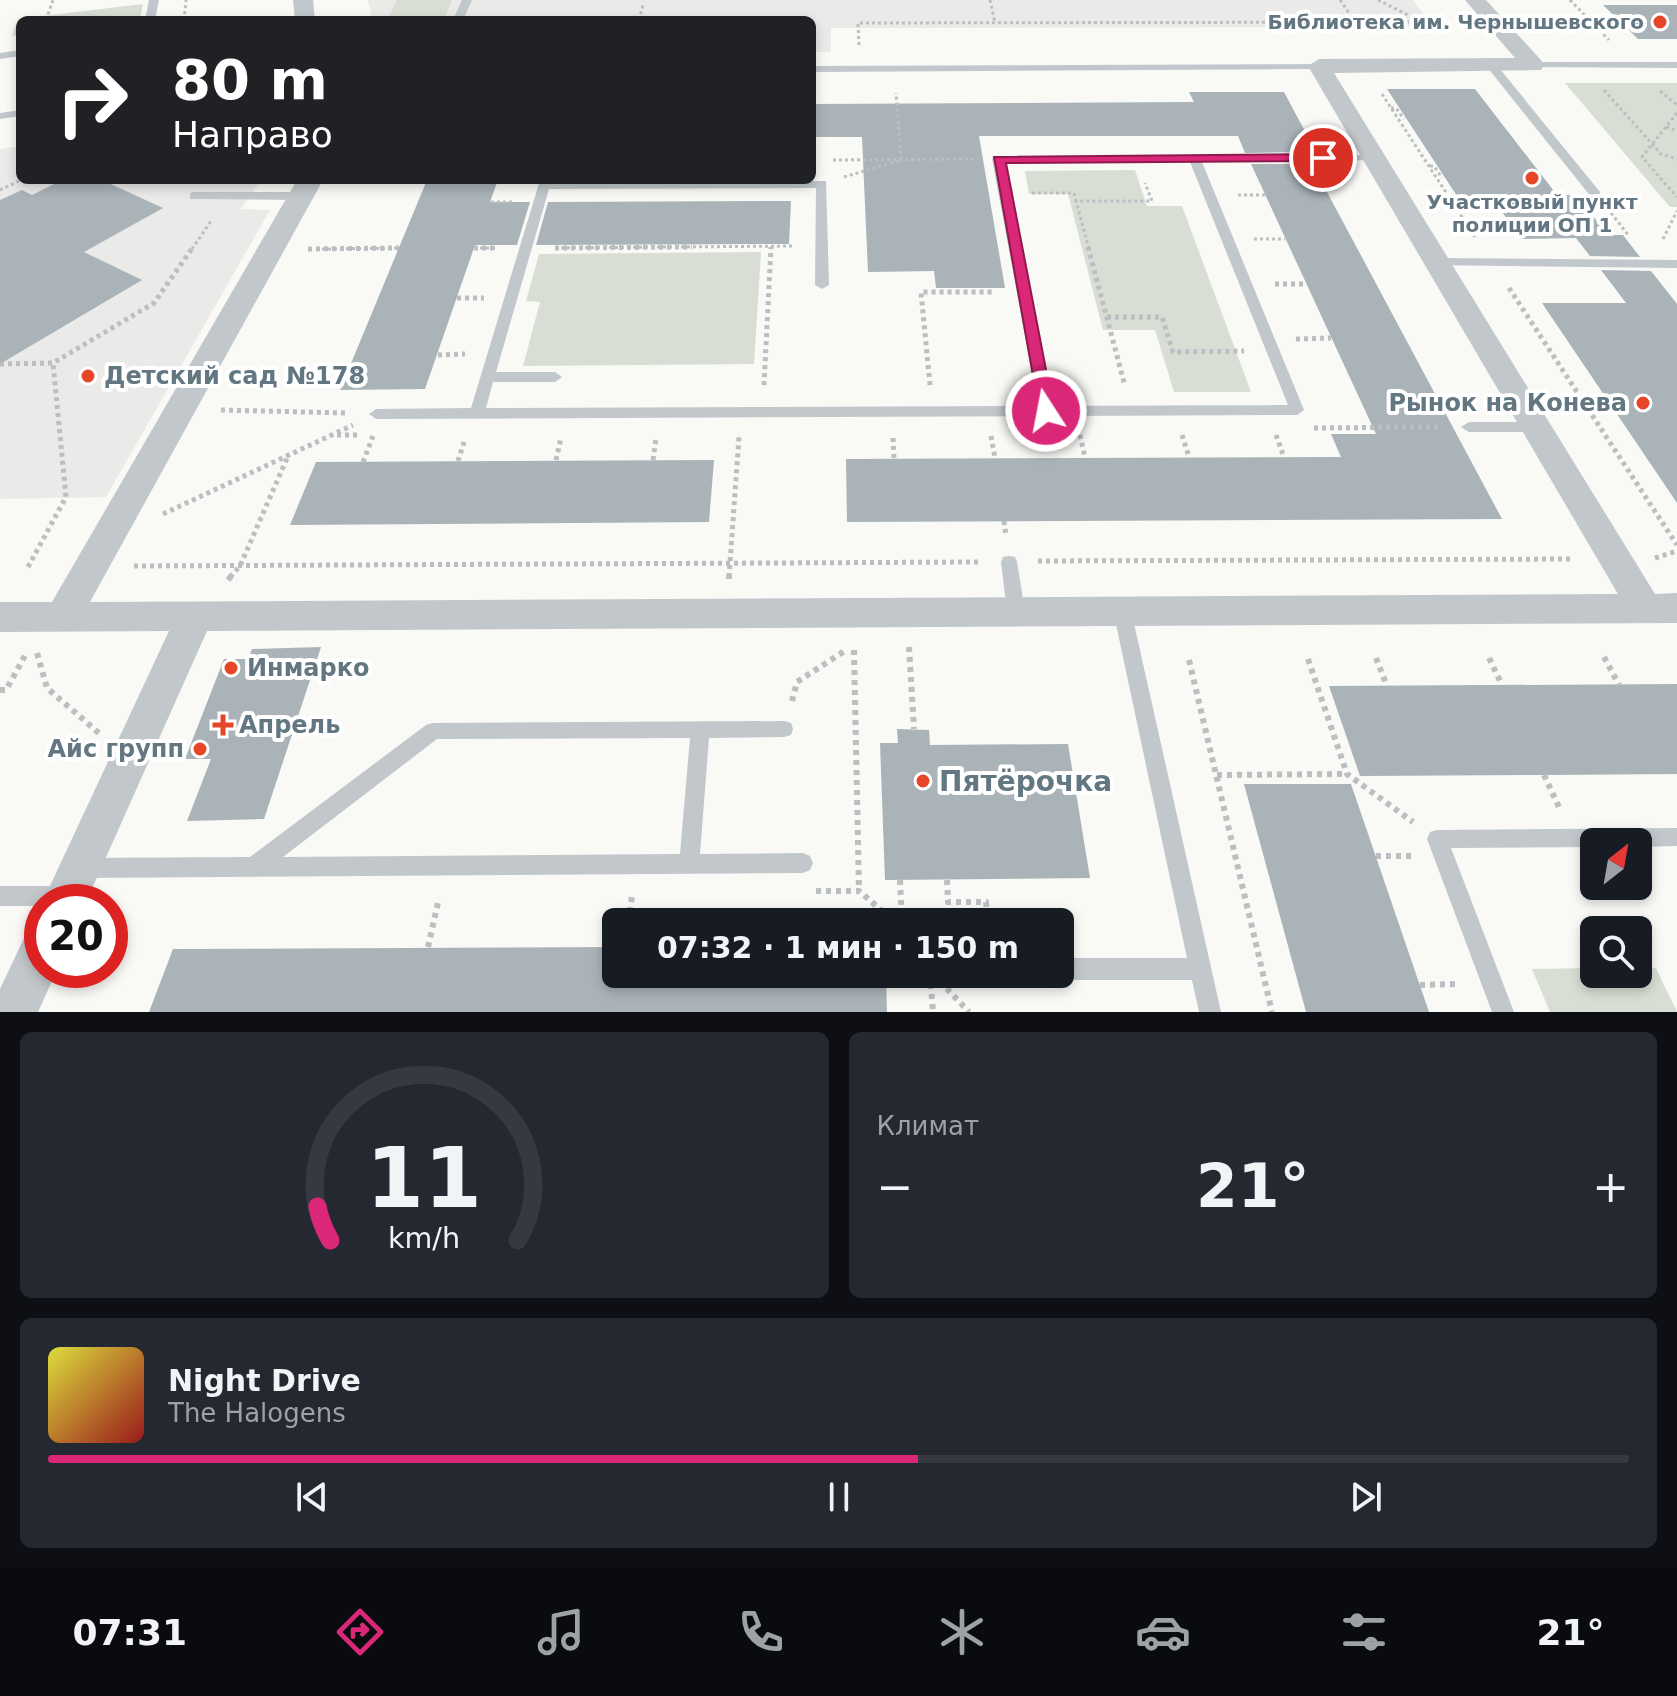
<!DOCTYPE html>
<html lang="ru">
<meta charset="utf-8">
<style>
body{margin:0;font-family:"DejaVu Sans",sans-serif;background:#242831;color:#f1f3f6;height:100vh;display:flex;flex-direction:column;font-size:30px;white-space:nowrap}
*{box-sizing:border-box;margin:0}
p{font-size:26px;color:#9ea1a6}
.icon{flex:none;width:44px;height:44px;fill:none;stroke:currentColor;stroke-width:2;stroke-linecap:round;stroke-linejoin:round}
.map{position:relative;height:1012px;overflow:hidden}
.side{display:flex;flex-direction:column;gap:20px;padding:20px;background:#0d0f14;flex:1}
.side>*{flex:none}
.guide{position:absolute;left:16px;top:16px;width:800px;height:168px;border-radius:12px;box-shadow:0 4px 12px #0003;background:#202124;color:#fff;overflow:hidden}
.needle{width:52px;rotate:31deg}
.tools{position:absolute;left:1580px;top:828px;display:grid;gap:16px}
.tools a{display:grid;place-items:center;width:72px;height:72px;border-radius:12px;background:#171b24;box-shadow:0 4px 12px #0003;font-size:40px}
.speed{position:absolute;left:24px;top:884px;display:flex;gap:16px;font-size:40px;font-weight:700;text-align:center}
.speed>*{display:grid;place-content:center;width:104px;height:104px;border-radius:50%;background:#171b24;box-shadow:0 4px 12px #0003;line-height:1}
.speed .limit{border:12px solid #d22;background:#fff;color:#111}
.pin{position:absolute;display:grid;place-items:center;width:68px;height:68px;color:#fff;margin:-34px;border:4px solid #fff;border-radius:50%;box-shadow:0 2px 8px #0007}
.me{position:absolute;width:88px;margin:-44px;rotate:349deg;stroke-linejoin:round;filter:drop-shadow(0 0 6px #0008)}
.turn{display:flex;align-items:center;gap:28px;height:168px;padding:0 24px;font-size:36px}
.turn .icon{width:104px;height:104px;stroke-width:2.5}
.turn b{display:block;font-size:56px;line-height:68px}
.big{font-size:60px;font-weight:700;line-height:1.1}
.side .card{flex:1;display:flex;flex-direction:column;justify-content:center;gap:12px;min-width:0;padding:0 28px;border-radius:12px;background:#242831}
.side .dial{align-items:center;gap:0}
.dial svg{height:208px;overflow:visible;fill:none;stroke:#363941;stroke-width:7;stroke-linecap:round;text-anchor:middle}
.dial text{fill:#f1f3f6;stroke:none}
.song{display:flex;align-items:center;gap:24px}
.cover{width:96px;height:96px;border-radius:12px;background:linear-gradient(135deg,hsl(60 70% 55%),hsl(0 70% 35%))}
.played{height:8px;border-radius:4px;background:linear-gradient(90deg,#db2777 55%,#363941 55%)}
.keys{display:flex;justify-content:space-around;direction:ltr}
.heat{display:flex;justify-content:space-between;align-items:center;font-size:44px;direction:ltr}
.side .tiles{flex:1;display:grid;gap:20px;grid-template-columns:1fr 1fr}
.card:last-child{grid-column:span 2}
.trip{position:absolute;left:602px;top:908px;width:472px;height:80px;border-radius:12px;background:#171b24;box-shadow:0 4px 12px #0003;font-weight:700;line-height:80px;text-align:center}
.dock{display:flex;height:128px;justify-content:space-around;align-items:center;background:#090b0e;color:#9ea1a6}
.dock .icon{width:56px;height:56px}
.dock .current{color:#db2777}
.dock b{font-size:36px;color:#f1f3f6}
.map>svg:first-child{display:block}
.built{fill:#eaeae9}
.green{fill:#d9ded5}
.building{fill:#a9b3b8}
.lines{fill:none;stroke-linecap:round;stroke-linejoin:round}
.path-far2{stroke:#bbbfc1;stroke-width:3;stroke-dasharray:3 3;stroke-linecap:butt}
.path-far1{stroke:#bbbfc1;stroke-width:5;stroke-dasharray:4 4;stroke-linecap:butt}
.path{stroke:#bbbfc1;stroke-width:6;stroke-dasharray:5 5;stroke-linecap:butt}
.service{fill:#c1c7ca;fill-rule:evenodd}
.minor{fill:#c1c7ca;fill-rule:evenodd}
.route{fill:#db2777;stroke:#8e194d;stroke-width:2}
.poi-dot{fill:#e74528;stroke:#fff;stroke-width:3}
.labels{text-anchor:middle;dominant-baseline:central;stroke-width:8;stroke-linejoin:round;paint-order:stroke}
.far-poi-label{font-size:20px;font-weight:bold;fill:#637782;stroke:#fff;text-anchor:end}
.poi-label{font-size:24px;font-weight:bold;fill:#637782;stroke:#fff;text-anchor:start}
.near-poi-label{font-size:28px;font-weight:bold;fill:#637782;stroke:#fff;text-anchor:start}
</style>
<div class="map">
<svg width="1677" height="1012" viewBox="0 0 1677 1012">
<rect width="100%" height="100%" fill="#f9f9f6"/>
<g class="built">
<path d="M368 0H1413L1434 27 831 28V52H812V20H372Z"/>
<path d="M20 146V180H286L258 184 241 209 270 210 106 497 0 499V149Z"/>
</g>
<g class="green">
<path d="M397 0H452L444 20H387Z"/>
<path d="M143 4 140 20H20V35L12 36 18 19Z"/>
<path d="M1565 83H1677V207H1670Z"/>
<path d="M1135 170 1147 206H1182L1251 392H1174L1155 330H1103L1068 194H1029L1025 171Z"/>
<path d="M761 252 754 364 523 366 540 302 526 301 539 254Z"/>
<path d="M1594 968V974H1638V968H1656L1677 1012H1550L1532 969Z"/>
</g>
<g class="building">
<path d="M1603 5H1677V39H1638Z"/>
<path d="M1387 89H1475L1557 195H1576L1608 235H1623L1640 257 1590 256 1576 238 1521 239 1491 196H1457Z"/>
<path d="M1189 92H1284L1307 135H1297L1306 152 1245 153 1238 136H979L1005 288H936L934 271 868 272 862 137H812V104L1194 102Z"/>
<path d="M1251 164H1312L1502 519 847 522 846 459 1341 457 1331 434H1376Z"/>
<path d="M62 180H102L163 208 84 252 142 280 0 364V200L22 190 32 195Z"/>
<path d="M427 180H498L490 202H530L517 245H475L425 389 340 390Z"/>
<path d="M791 201 789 244 536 245 548 202Z"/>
<path d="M1601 270 1651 271 1677 304V503L1542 303H1626Z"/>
<path d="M714 460 709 522 290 525 316 462Z"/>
<path d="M321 647 264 819 187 821 211 759H185L224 659H248L252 649Z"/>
<path d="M1677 684V774L1544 775 1360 776 1329 686Z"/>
<path d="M897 729 929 730 930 745 1068 744 1090 878 885 880 880 743H898Z"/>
<path d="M1244 784H1351L1429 1012H1306Z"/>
<path d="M616 947V974H886L887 1012H149L173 949Z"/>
</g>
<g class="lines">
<g class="path-far2">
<path d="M990 0 995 23"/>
<path d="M1340 0 1355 22"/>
<path d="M1378 0 1420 21"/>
<path d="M1570 0 1609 40"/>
<path d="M46 20 53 0"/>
<path d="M184 20 186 0"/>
<path d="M639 20 643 5"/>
<path d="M1543 22H1620"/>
<path d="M859 45 858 23 1444 22"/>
<path d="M1604 90 1661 154 1677 159"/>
<path d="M1660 91 1677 105"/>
<path d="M1382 94 1475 237"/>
<path d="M1391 108H1396L1404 119"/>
<path d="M1677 113 1642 157 1677 197"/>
<path d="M1666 127 1677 131"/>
<path d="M833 160 975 159"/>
<path d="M1430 166H1434L1442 178"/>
<path d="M844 177 901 160 896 93"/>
<path d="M0 190 21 180"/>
<path d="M1032 193H1074L1076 201"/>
<path d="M1238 195H1265"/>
<path d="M491 202H514"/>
<path d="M1611 213 1629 236"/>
<path d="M1254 239H1285"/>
<path d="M1663 239 1677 211"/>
<path d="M474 248H497"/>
<path d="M555 248 793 246"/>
<path d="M192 249 211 221"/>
<path d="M322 249 399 248"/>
<path d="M1089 249 1076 201H1152L1145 183"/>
</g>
<g class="path-far1">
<path d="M1088 247 1125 386"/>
<path d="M474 248H497"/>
<path d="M555 248 692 247"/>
<path d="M308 249 399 248"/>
<path d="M1275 284H1306"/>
<path d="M1509 288 1677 545"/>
<path d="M457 298H484"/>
<path d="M1107 317H1162L1173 352 1244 351"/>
<path d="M1296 339 1331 338"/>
<path d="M438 355 465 354"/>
<path d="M0 364 53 363 154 303 193 247"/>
<path d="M764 385 771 247"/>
<path d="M930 385 921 292H994"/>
<path d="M221 410 347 413"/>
<path d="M1314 428 1440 427"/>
<path d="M337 435H359"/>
<path d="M1080 435 1085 458"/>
<path d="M1182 435 1189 457"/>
<path d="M1276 435 1284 457"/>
<path d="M991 436 995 458"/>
<path d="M893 438 894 459"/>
<path d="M556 460 561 438"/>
<path d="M653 460 656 438"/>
<path d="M458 461 465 439"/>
<path d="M363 462 373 436"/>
<path d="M163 514 353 425"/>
<path d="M1004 521 1006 536"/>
<path d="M1655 558 1677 551"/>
<path d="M1038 561 1572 559"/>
<path d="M134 566 980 562"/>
<path d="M28 567 66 497 53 363"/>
<path d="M230 577 240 566 288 456"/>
<path d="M729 577 739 437"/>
</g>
<g class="path">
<path d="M729 579V575"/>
<path d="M228 580 232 575"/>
<path d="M909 647 914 729"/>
<path d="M854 650 859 891"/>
<path d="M37 653 47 688 100 734"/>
<path d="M1604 657 1619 685"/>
<path d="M1376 658 1387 686"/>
<path d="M1489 658 1502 685"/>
<path d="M1308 659 1347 774 1413 822"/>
<path d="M1189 660 1272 1012"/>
<path d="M0 690H6L27 652"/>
<path d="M792 701 797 682 846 650"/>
<path d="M1217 775 1347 774"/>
<path d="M1544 775 1559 807"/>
<path d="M1376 856H1411"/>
<path d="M900 880 902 922"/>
<path d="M947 880 948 902H986L988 922"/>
<path d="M816 891H859L895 922"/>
<path d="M629 922 632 895"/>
<path d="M428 947 439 898"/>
<path d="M930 974 933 1012"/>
<path d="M933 974 969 1012"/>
<path d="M1420 985 1458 984"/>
</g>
<g class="service">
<path d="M149 0H159L155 20H145Z"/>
<path d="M462 0H472L463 20H453Z"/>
<path d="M20 50V56L0 59V53Z"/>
<path d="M1533 62H1677V68L1529 67V63Z"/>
<path d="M1487 63H1495L1600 192V198H1592L1487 67Z"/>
<path d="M1323 64 1324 66 1319 69 812 72V66Z"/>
<path d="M20 110V116L0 119V113Z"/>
<path d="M1374 155 1380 158 1378 160 1202 162 1304 410 1297 415 376 419 369 414 376 409 471 408 540 180 826 181 829 285 822 289 815 285 816 188 549 189 496 372H555L562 377 555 382H493L486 408 1038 406 992 159 994 157ZM1004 162H1190L1288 405 1052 406Z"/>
<path d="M194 192H301L307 196 301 200 190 199V193Z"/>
<path d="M1437 258 1677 260V268L1432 265V259Z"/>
<path d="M1469 422H1536L1544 427 1536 432H1469L1461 427Z"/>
<path d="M1009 556 1015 557 1017 562 1025 611 1022 616 1016 618 1010 616 1007 611 1001 562 1003 557Z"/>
<path d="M1122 603 1128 605 1131 610 1221 1012H1199L1192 980H1060L1051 974H1060V958H1187L1113 610 1116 605Z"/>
<path d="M784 721 791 723 793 729 791 735 784 737 709 738 700 854 803 853 810 856 813 863 810 870 803 873 81 878 74 875 71 868 74 861 81 858 250 857 426 725 433 723ZM690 738 680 854 283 857 437 739Z"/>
<path d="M1677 828V846L1638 847V842H1594V847L1451 848 1514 1012H1492L1427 839 1430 832 1437 830Z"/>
<path d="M0 886H65L72 889 75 896 73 902H42V906H0Z"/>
</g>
<g class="minor">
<path d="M293 0H313L315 20H295Z"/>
<path d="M1465 0H1486L1541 60 1544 65 1541 70 1334 73 1655 594 1677 593V623L207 631 86 902 42 903 169 631 0 632V602H52L297 180H323L90 602 1618 594 1308 66 1319 59 1515 58Z"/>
<path d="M42 927V970H57L38 1012H0V989L26 934Z"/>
</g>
</g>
<path class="route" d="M1323 154 1327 155V161L1006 163 1054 411 1046 416 1040 415 994 157Z"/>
<g class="poi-dot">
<circle cx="1660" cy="22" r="8"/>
<circle cx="1532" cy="178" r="8"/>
<circle cx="88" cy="376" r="8"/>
<circle cx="1643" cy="403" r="8"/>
<circle cx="231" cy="668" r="8"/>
<path d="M219 713h8v8h8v8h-8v8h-8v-8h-8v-8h8z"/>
<circle cx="200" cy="749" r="8"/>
<circle cx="923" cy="781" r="8"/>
</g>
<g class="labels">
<g class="far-poi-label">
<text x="1644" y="22">Библиотека им. Чернышевского</text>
<text x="1532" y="202" text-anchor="middle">Участковый пункт<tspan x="1532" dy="23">полиции ОП 1</tspan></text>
</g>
<g class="poi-label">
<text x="104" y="376">Детский сад №178</text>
<text x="1627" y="403" text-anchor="end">Рынок на Конева</text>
<text x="247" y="668">Инмарко</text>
<text x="239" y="725">Апрель</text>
<text x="184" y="749" text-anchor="end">Айс групп</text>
</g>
<g class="near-poi-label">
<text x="939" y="781">Пятёрочка</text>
</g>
</g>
</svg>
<div class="tools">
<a><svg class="needle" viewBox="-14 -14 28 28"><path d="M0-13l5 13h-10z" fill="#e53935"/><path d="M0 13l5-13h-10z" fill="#9ea1a6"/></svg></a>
<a><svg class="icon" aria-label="search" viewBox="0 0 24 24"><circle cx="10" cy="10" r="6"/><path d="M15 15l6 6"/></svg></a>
</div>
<div class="speed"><div class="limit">20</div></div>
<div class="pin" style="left:1323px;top:158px;background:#d93025"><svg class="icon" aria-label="arrive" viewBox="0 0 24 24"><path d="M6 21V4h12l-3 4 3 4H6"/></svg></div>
<svg class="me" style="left:1046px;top:411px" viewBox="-20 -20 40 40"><circle r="17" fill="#db2777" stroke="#fff" stroke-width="3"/><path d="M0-11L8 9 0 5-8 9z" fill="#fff"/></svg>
<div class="trip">07:32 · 1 мин · 150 m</div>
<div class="guide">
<div class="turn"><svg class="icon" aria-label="right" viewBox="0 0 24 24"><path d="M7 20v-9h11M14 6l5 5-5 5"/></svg><div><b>80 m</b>Направо</div></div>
</div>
</div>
<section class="side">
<div class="tiles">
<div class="card dial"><svg viewBox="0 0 100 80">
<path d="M14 69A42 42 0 1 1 86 69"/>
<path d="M14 69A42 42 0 0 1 9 56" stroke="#db2777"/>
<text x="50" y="56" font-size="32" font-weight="700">11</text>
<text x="50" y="72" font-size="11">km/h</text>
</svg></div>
<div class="card"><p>Климат</p>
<div class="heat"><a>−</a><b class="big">21°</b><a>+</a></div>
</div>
<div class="card">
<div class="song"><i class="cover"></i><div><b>Night Drive</b><p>The Halogens</p></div></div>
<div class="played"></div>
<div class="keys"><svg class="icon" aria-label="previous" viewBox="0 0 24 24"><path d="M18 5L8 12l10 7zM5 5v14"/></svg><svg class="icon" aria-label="pause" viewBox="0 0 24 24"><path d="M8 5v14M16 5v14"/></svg><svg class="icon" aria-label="next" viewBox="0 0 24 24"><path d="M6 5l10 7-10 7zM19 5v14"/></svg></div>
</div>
</div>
</section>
<nav class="dock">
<b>07:31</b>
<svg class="icon current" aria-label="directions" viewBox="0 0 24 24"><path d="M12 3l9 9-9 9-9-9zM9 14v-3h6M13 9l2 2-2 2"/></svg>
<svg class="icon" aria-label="music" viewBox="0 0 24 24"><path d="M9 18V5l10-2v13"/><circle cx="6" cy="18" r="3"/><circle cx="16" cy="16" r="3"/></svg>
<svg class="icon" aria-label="phone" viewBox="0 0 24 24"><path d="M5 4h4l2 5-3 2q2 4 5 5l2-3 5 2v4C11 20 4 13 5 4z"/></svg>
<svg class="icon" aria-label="climate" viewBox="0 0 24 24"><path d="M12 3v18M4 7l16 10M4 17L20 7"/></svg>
<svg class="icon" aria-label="car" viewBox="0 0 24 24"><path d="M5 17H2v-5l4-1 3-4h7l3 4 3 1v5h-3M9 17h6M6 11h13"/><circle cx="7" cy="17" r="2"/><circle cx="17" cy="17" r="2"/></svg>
<svg class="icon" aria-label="filters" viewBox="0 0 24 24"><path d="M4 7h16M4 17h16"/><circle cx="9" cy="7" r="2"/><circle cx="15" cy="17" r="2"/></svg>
<b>21°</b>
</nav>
